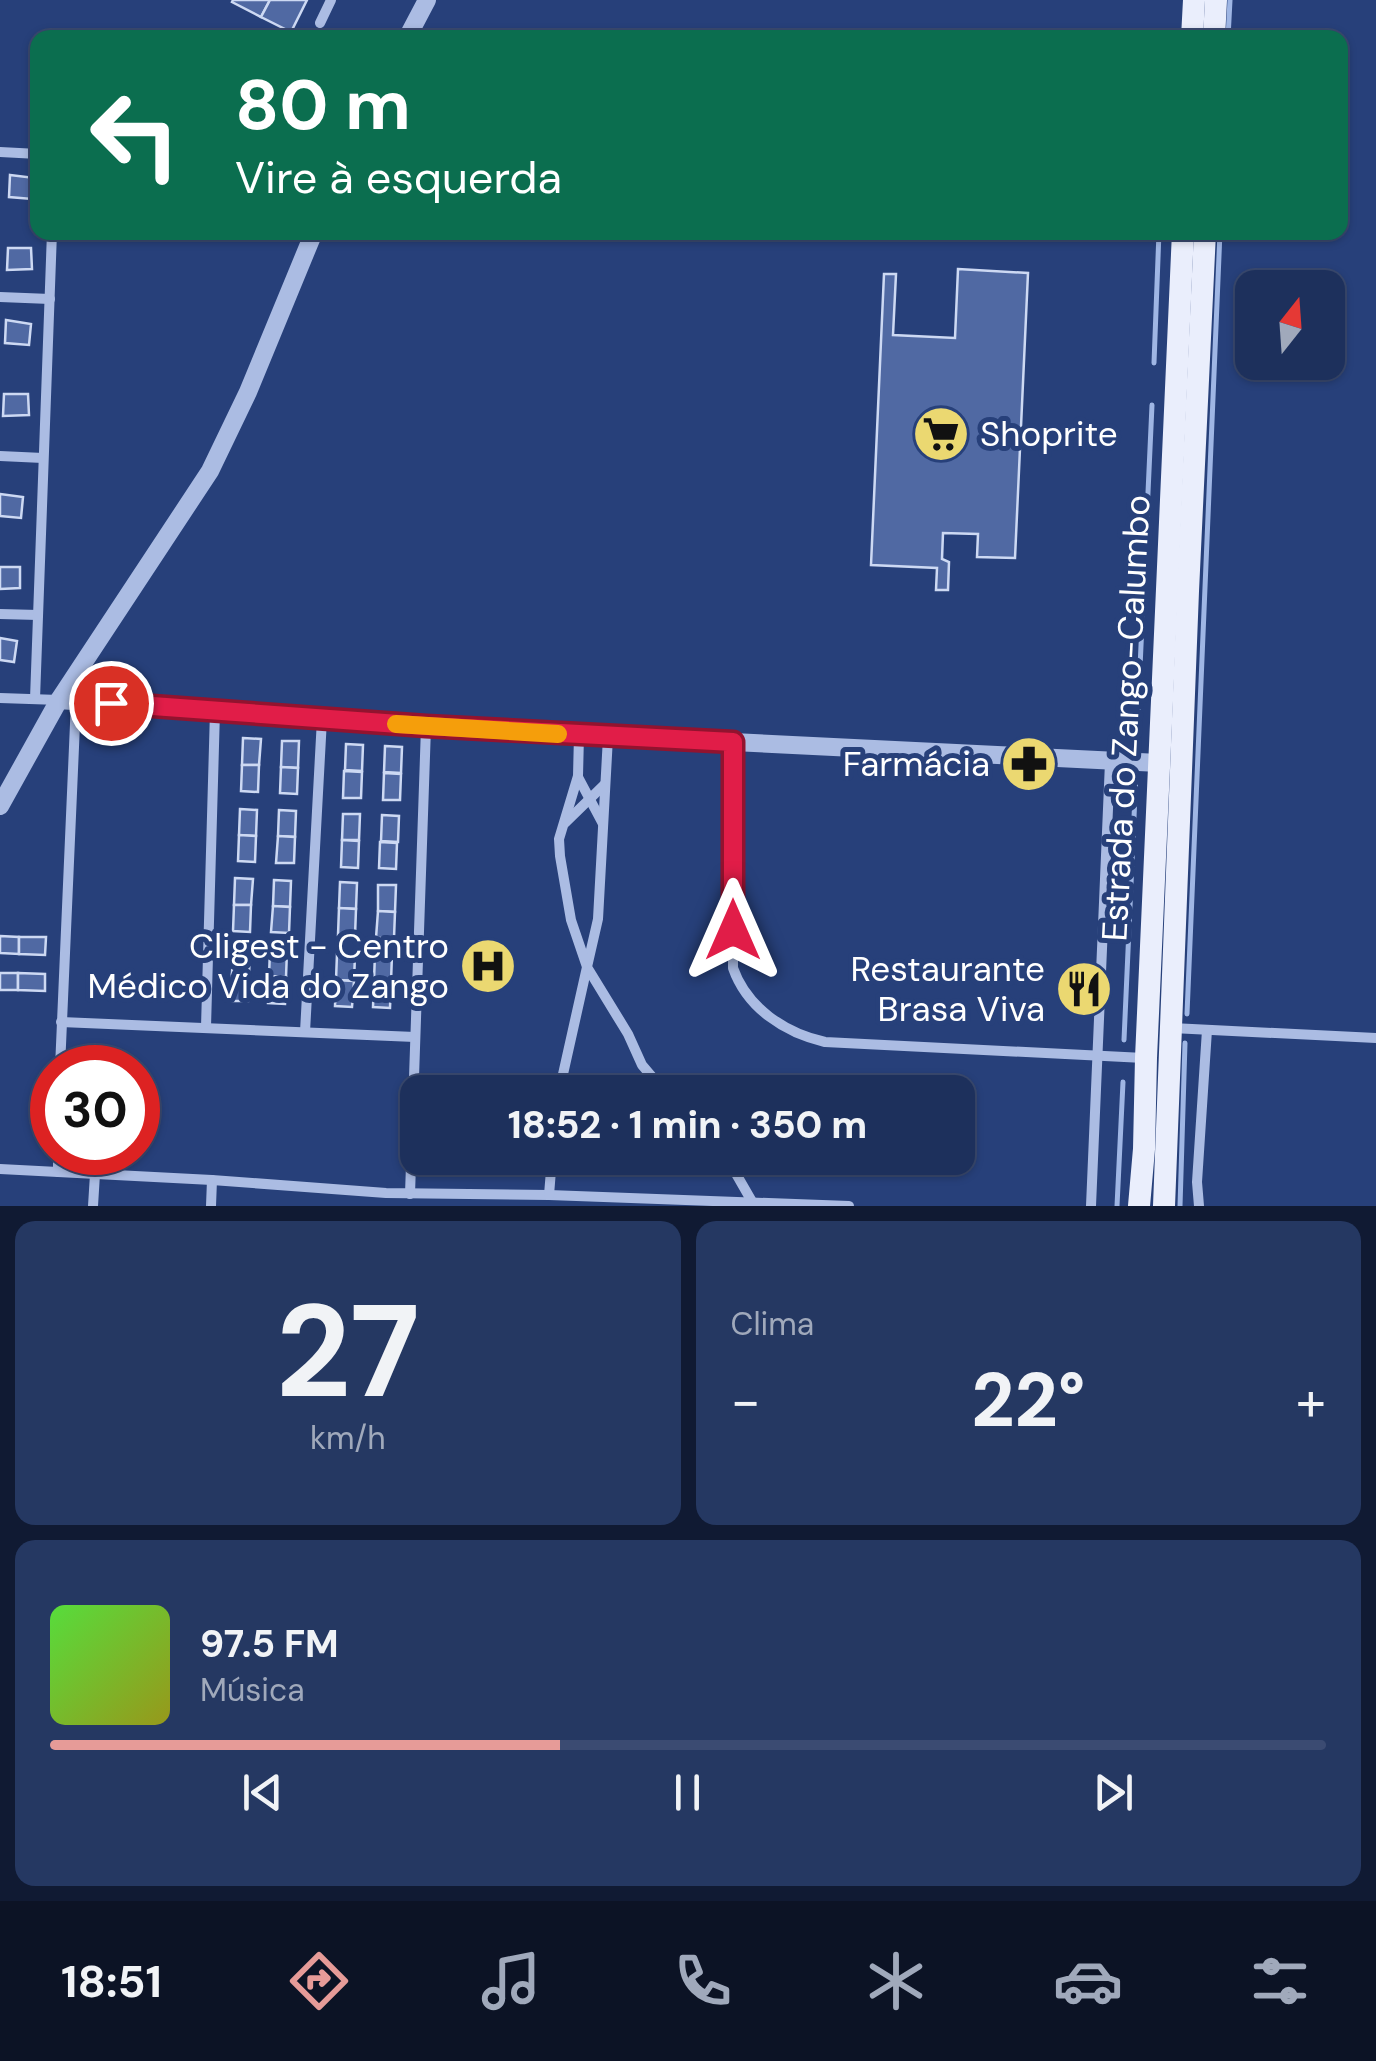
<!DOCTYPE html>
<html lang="pt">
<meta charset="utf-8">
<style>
body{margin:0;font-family:"DM Sans",sans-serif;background:#253862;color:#f1f3f6;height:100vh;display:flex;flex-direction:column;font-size:38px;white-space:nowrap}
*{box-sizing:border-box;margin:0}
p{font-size:32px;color:#a0a9bb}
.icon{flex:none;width:55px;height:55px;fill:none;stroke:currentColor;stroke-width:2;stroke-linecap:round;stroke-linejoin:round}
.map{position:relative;height:1206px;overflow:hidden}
.details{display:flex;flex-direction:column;gap:15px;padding:15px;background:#101a33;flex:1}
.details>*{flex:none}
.guide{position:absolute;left:30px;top:30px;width:1318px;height:210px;border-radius:20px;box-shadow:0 2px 8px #0004,0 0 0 2px #3b4b72;background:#0b6e4f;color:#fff;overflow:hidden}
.needle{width:65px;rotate:17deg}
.tools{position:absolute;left:1235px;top:270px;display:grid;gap:20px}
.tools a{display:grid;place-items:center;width:110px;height:110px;border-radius:20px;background:#1d305c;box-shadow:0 2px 8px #0004,0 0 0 2px #3b4b72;font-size:50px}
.speed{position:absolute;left:30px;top:1045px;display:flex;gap:20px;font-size:50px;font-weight:700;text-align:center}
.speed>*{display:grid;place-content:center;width:130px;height:130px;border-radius:50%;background:#1d305c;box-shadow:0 2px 8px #0004,0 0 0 2px #3b4b72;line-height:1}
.speed .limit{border:15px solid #d22;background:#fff;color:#111}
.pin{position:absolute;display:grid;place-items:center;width:85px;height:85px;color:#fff;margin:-42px;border:5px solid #fff;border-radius:50%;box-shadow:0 2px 10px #0007}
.me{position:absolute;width:110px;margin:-55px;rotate:0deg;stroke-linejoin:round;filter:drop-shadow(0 0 8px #0008)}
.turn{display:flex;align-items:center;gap:35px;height:210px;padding:0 40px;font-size:45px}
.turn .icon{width:130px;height:130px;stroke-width:2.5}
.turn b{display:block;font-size:70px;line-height:85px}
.big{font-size:75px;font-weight:800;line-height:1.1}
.details .card{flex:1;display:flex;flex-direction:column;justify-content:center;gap:15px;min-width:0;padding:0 35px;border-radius:20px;background:#253862}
.details .dial{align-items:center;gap:0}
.dial b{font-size:130px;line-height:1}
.song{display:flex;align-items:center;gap:30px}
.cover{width:120px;height:120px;border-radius:15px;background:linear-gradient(135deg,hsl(110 70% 55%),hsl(60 70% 35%))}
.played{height:10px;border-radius:5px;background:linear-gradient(90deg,#e69b98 40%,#3b4b72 40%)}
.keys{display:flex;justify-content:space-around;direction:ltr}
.heat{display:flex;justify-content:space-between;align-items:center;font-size:55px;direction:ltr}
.details .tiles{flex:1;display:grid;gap:15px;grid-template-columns:1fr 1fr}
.card:last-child{grid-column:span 2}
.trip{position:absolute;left:400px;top:1075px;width:575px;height:100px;border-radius:20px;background:#1d305c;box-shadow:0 2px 8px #0004,0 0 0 2px #3b4b72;font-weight:800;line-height:100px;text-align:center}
.tab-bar{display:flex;height:160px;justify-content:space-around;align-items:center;background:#0c1325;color:#a0a9bb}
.tab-bar .icon{width:70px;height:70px}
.tab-bar .selected{color:#e69b98}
.tab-bar b{font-size:45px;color:#f1f3f6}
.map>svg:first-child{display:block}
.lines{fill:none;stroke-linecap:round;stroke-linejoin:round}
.stream{stroke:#9fb6e4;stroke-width:5}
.building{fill:#5069a3;stroke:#cdd9f3;stroke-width:2.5}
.minor{stroke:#abbce3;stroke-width:10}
.tertiary{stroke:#abbce3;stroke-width:18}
.primary{stroke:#eaeefc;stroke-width:22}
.route-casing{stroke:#92132f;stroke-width:25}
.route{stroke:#e11d48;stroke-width:18}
.slow{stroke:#f59e0b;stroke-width:18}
.labels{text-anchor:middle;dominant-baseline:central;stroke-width:10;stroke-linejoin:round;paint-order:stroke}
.poi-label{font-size:35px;fill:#fff;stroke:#27407a;text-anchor:end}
.street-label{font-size:35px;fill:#fff;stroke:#27407a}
</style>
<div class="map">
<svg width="1376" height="1206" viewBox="0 0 1376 1206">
<rect width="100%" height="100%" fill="#27407a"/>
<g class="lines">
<g class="stream">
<path d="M1228 38 1230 0"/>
<path d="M1154 363 1159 232"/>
<path d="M1136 755 1152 405"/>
<path d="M1187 1014 1220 232"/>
<path d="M1124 1040 1136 773"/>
<path d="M1117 1206 1123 1082"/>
<path d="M1180 1206 1185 1043"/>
</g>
</g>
<g class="building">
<path d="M233 0H270L261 17 232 2Z"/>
<path d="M270 0H307L291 32 261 17Z"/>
<path d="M10 175 35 178 32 199 9 197Z"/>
<path d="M8 248H31L32 269 7 270Z"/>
<path d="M958 269 1028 273 1015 558 977 557 978 534 943 533 942 559 949 562 948 590H936L937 568 871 565 884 274H896L893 335 955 338Z"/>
<path d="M6 320 31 324 29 345 5 343Z"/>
<path d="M4 394H28L29 415 3 416Z"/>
<path d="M0 494 23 497 21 518 0 516Z"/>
<path d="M0 567H20V588L0 589Z"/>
<path d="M0 638 17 641 14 662 0 660Z"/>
<path d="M243 738 261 739 259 765H242Z"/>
<path d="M282 741H299L298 768 281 767Z"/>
<path d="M346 744 363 745 362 771 345 770Z"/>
<path d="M385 746 402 747 401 773 384 772Z"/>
<path d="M242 765H259L258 792 241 791Z"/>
<path d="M281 767 298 768 297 794 280 793Z"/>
<path d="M344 771 362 772 361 798H343Z"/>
<path d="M384 773 401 774 400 800H383Z"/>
<path d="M240 809 257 810 256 836 239 835Z"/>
<path d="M279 810 296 811 295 837 278 836Z"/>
<path d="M343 814H360L359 840H342Z"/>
<path d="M382 815 399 816 398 842 381 841Z"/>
<path d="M239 835 256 836 255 862 238 861Z"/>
<path d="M278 836 295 837 294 863H276Z"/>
<path d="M342 840 359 841 358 868 341 867Z"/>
<path d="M380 842 397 843 396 869 379 868Z"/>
<path d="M235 878 253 879 251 905H234Z"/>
<path d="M274 880 291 881 290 907 273 906Z"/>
<path d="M340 882 357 883 356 909 339 908Z"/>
<path d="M378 885H396L395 912 378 911Z"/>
<path d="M234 905H251L250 932 233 931Z"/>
<path d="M273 906 290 907 289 933 271 932Z"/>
<path d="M339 908 356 909 355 936 338 935Z"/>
<path d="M378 911 395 912 394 938H376Z"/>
<path d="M0 936 19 937V954L0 953Z"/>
<path d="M19 937H46L45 955 19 954Z"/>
<path d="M233 948 250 949 249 975 232 974Z"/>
<path d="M270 950 287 951 286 977 269 976Z"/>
<path d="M337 954 355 955 354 981 336 980Z"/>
<path d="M375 954 392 955 391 981 374 980Z"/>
<rect x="0" y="973" width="18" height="17"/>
<path d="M18 973 45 974V991L18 990Z"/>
<path d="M232 974 249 975 248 1001H231Z"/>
<path d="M269 976 286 977 285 1004 268 1003Z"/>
<path d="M336 980 354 981 352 1007 335 1006Z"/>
<path d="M374 980 391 981 390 1008 373 1007Z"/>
</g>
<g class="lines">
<g class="minor">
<path d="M320 23 331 0"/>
<path d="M0 152 38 154"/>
<path d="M0 297 50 299"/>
<path d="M0 456 43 458"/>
<path d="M0 614 38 615"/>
<path d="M0 698 59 700"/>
<path d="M35 699 52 232"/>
<path d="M608 737 598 919 587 967 628 1034 642 1065 665 1092"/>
<path d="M733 742V968C747 1008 785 1033 825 1042L1144 1058"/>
<path d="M578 777 603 824"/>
<path d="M565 823 605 784"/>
<path d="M61 1022 415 1037"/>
<path d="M206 1027 215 711"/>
<path d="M1172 1028 1376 1038"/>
<path d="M305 1032 322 719"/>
<path d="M60 1068 76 701"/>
<path d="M559 1092 587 967 571 920 560 856 559 839 578 776 579 735"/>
<path d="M727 1158 754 1205"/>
<path d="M0 1169 212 1180 386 1193 549 1195 849 1206"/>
<path d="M58 1172V1152"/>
<path d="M410 1194 426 727"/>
<path d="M549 1195 552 1158"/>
<path d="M93 1206 95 1174"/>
<path d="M211 1206 212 1180"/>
<path d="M1091 1206 1110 762"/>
<path d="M1199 1206 1197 1182 1207 1030"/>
</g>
<g class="tertiary">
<path d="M407 38 427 0"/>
<path d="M59 700 426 727 1159 763"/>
<path d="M0 806 59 700 210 471 248 392 314 232"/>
</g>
<g class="primary">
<path d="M1192 38 1194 0"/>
<path d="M1214 38 1216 0"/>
<path d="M1139 1206 1144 1149 1146 1058 1183 232"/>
<path d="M1164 1206 1188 591 1205 232"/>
</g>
</g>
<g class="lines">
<g class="route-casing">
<path id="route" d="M111 703 426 726 733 742V930"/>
</g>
<use href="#route" class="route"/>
<path class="slow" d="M396 724 558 734"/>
</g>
<defs>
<g id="supermarket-disc" transform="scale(2.875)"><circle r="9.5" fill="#ebd871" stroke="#27407a"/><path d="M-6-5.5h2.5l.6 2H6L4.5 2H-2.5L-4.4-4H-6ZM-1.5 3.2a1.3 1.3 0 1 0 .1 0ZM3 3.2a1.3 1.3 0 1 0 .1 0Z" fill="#111"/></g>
<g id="pharmacy-disc" transform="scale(2.875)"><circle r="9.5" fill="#ebd871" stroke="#27407a"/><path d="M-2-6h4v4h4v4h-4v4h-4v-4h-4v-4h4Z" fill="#111"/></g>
<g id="hospital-disc" transform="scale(2.875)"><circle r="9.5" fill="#ebd871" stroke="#27407a"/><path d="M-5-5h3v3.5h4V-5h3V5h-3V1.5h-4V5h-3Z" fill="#111"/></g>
<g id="restaurant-disc" transform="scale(2.875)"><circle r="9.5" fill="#ebd871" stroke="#27407a"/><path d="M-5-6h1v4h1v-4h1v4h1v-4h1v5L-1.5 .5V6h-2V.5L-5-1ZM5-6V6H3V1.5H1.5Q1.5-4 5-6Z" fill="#111"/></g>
</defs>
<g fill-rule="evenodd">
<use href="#supermarket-disc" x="941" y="434"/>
<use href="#pharmacy-disc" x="1029" y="764"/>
<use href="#hospital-disc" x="488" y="966"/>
<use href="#restaurant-disc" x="1084" y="989"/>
</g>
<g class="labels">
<g class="poi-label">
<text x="980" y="434" text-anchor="start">Shoprite</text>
<text x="990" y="764">Farmácia</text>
<text x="449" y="946">Cligest - Centro<tspan x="449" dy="40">Médico Vida do Zango</tspan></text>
<text x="1045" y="969">Restaurante<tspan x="1045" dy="40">Brasa Viva</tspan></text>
</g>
<g class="street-label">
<text transform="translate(1126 718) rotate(-87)">Estrada do Zango-Calumbo</text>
</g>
</g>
</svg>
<div class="tools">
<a><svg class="needle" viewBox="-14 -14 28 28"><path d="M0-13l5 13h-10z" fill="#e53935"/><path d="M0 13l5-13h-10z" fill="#a0a9bb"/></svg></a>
</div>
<div class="speed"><div class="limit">30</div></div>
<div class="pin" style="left:111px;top:703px;background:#d93025"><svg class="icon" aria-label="arrive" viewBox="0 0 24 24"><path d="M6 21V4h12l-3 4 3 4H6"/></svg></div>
<svg class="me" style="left:733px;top:930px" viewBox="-20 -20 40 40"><path d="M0-17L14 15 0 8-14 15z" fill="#e11d48" stroke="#fff" stroke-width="4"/></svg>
<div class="trip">18:52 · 1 min · 350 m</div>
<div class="guide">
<div class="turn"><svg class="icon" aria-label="left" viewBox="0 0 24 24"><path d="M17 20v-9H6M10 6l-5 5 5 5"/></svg><div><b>80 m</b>Vire à esquerda</div></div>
</div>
</div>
<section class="details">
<div class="tiles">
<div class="card dial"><b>27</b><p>km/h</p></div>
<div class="card"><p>Clima</p>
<div class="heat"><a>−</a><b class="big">22°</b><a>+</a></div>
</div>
<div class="card">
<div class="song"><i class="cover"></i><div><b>97.5 FM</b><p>Música</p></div></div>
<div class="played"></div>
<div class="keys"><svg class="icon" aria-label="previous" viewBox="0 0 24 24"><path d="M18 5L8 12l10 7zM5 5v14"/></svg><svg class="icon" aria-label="pause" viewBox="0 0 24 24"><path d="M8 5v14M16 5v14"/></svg><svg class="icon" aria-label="next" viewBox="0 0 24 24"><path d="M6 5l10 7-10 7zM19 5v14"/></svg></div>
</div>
</div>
</section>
<nav class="tab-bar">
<b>18:51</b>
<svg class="icon selected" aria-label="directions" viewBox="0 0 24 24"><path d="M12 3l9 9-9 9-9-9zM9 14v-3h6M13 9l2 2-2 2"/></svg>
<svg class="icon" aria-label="music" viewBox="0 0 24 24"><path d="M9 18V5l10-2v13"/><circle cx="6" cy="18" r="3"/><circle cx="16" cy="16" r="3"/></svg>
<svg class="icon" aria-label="phone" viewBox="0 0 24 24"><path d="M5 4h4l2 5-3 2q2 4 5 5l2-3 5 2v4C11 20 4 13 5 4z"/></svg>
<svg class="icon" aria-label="climate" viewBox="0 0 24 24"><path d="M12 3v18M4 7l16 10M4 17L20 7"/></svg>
<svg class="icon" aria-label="car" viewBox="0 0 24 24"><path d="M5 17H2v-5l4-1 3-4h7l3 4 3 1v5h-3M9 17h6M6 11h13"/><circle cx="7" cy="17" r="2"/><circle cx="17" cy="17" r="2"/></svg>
<svg class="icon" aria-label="filters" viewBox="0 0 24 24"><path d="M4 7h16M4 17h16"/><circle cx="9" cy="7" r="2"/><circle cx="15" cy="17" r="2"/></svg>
</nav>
